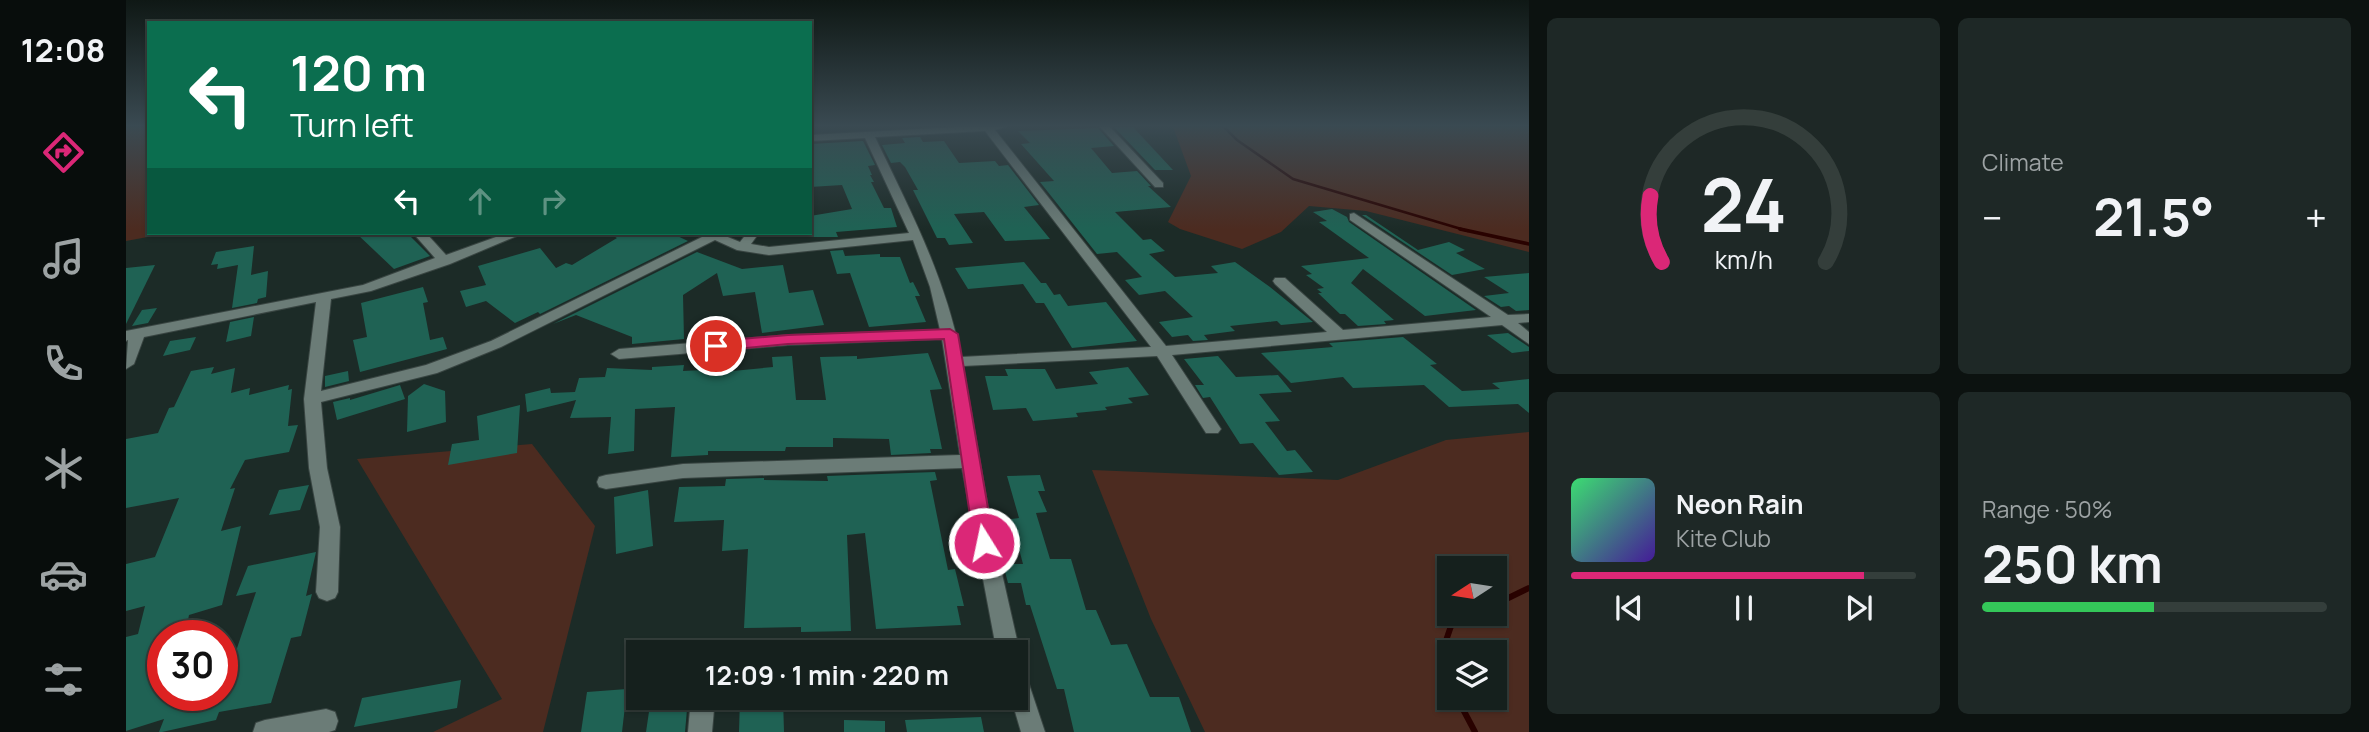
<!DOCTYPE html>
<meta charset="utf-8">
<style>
body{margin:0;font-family:Manrope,sans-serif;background:#1e2826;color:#f1f3f6;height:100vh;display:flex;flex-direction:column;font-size:26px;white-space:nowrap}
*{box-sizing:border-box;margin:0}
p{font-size:23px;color:#9da3a4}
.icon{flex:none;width:38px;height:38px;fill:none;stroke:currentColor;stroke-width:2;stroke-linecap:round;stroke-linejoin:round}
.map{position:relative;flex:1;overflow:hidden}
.panel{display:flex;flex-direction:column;gap:18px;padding:18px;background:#0c1210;width:840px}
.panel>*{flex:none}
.guide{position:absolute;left:21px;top:21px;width:665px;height:214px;border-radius:0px;box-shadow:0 2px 5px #0004,0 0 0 2px #343e3b;background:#0b6e4f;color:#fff;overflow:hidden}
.needle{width:46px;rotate:258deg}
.controls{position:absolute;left:1311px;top:556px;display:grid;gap:14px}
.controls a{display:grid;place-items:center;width:70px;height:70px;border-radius:0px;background:#15201d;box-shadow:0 2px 5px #0004,0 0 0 2px #343e3b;font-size:35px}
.speed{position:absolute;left:21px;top:620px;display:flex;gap:14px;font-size:35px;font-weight:700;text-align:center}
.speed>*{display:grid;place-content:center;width:91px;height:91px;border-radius:50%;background:#15201d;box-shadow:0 2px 5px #0004,0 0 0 2px #343e3b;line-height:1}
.speed .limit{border:10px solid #d22;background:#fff;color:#111}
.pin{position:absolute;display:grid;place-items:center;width:60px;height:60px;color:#fff;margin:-30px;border:4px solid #fff;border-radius:50%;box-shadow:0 2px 7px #0007}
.me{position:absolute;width:77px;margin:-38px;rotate:350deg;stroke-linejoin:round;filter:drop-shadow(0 0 5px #0008)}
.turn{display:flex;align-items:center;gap:24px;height:147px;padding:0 28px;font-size:32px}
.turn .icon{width:91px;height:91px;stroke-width:2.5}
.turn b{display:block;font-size:49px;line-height:60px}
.lanes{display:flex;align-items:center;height:66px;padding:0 28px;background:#0003;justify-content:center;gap:35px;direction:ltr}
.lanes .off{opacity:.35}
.big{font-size:52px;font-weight:700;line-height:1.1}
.panel .tile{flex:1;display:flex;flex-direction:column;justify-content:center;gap:10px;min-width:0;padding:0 24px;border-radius:10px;background:#1e2826}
.panel .dial{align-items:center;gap:0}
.dial svg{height:182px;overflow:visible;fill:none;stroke:#343e3b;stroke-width:7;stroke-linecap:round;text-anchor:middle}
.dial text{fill:#f1f3f6;stroke:none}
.song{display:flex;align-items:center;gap:21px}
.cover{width:84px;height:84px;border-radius:10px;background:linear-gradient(135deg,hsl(140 70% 55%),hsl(260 70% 35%))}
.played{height:7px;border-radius:4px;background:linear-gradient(90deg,#db2777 85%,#343e3b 85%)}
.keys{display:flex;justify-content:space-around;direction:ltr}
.heat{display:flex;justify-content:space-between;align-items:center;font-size:38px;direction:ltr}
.charge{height:10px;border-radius:5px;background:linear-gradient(90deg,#34c759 50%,#343e3b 0)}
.panel .tiles{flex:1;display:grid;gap:18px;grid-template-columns:repeat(2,1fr)}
.trip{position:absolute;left:500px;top:640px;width:402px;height:70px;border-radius:0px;background:#15201d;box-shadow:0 2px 5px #0004,0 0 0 2px #343e3b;font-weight:700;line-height:70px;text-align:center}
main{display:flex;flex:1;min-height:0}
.dock{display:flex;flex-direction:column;width:126px;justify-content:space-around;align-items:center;background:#080d0c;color:#9da3a4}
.dock .icon{width:49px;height:49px}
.dock .active{color:#db2777}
.dock b{font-size:32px;color:#f1f3f6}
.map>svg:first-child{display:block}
.green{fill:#4c2b20;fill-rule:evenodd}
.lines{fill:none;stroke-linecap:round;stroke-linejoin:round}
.stream-far2{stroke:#290200;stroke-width:2.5}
.stream-far1{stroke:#290200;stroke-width:3.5}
.stream{stroke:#290200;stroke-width:6}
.building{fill:#1f6254}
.street-casing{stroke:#394542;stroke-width:2}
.street{fill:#6b7c77;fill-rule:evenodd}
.route{fill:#db2777;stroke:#8e194d;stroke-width:2}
</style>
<main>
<nav class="dock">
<b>12:08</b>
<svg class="icon active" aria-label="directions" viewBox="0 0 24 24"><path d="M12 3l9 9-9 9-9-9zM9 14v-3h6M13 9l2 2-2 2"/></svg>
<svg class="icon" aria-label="music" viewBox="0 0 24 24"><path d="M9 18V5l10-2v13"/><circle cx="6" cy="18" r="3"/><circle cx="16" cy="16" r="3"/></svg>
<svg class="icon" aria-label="phone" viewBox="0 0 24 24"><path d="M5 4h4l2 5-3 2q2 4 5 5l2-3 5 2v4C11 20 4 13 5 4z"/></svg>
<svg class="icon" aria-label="climate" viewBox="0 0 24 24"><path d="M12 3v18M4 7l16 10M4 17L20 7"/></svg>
<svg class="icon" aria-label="car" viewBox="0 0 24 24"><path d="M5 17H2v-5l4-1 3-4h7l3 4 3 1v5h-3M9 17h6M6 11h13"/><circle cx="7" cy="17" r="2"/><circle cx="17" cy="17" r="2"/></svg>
<svg class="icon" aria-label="filters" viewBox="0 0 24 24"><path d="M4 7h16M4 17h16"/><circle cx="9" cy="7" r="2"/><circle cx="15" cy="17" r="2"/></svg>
</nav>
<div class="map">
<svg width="1403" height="732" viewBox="0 0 1403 732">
<rect width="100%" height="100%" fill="#1c2b27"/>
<g class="green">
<path d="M0 127H23V233H43L0 241Z"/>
<path d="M1047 127H1403V252L1240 211 1183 206 1155 232 1116 249 1054 229 1042 222 1065 176Z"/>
<path d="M1403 432V732H1079L1025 619 966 470 1212 480 1320 440ZM1323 569H1368V614H1323ZM1323 653H1368V698H1323Z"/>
<path d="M406 444 469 526 417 732H307L376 699 231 459Z"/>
</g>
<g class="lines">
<path class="stream-far2" d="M1098 127 1111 140 1167 179 1342 231"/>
<path class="stream-far1" d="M1334 229 1403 244"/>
<g class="stream">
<path d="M1368 605 1403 588"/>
<path d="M1323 682 1313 661 1325 626 1350 614"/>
<path d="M1331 698 1349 732"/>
</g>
</g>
<g class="building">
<path d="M988 127H1007L1047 170H1029Z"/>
<path d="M972 128 988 146 965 148 986 173 1011 171 1025 186H1022L1045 207 989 212 1017 240 1025 239 1039 251 1023 254 1049 277 1092 273 1085 266 1109 262 1144 287 1187 322 1155 325 1151 321 1104 326 1109 331 1078 335 1082 340 1067 341 1062 335 1046 337 1033 322 1067 317 1039 291 1013 295 999 280 1016 277 991 252 971 254 914 182 928 181 895 144 904 143 892 131Z"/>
<path d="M794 137 797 142 818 141 833 163 869 161 873 166 882 165 913 205 898 207 924 239 879 241 858 212 828 214 847 243 823 245 819 238H811L787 190H792L779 167 774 162 765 163 756 145 779 143 776 138Z"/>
<path d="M737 141 749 165 742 166 746 175H744L748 182H745L758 208H765L771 227 710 232 712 237H684V216L726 209 716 185 684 187V144Z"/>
<path d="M1206 209 1221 217 1223 222 1350 310 1299 316 1237 269 1225 283 1268 320 1258 321 1260 324 1232 326 1219 314H1214L1192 293H1196L1191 289 1198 288 1180 275 1186 274 1175 266 1243 258 1193 222 1201 221 1187 212Z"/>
<path d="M1236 215H1240L1292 250 1323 242 1339 250 1330 253 1359 269 1326 275Z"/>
<path d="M230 233H281L304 256 268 269Z"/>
<path d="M482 233H545L562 241 414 314 412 312 389 323 360 301 340 307 334 291 360 285 352 266 414 248 430 268 440 263 446 265 491 238Z"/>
<path d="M128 246 125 275 142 271 140 297 132 299 131 303 106 308 112 265 91 269 92 264 85 265 90 252Z"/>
<path d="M717 250 719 256 754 254V257H774L784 283 787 282 794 296H789L800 322 743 327 724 273 711 274 704 251Z"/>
<path d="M571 252 616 269 657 265 663 293 687 290 698 325 636 333 629 292 597 296 591 273 557 295 558 339 506 344V337L450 315 427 324Z"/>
<path d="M898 262 915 283H920L928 295 934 294 942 306 980 302 1011 341 946 348 918 303H910L897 284 842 289 829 268Z"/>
<path d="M29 265 0 324V268Z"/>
<path d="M1403 273V310L1390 311 1383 306 1375 307 1358 296 1383 293 1358 277Z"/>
<path d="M297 287 302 302 297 303 304 340 317 337 321 349 234 372 227 340 241 337 235 303Z"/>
<path d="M31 308 22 323 6 326 16 310Z"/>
<path d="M128 317 125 336 100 342 104 322Z"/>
<path d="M1382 333 1403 347V351L1386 353 1361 335Z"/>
<path d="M70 337 64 350 37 356 44 341Z"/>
<path d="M1277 337 1311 364 1304 365 1336 391 1374 389 1366 383 1403 379V413L1392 404 1323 407 1298 385 1227 388 1217 377 1165 383 1135 353 1207 347 1203 343Z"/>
<path d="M802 353 816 389 804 390 816 449H804L805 453 765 455 763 439 707 438V447H660L659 451H582V455L545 457 549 407 509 409 508 451 482 454 485 417 444 418 450 400 401 412 399 394 424 388 425 393 449 392 453 378 479 377 481 368 526 370V367L558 365 557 371 596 369V372L647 367 646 357 666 356 670 400H700L694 357 731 356V359Z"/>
<path d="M1092 356 1110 377 1152 375 1166 392 1133 394 1154 421 1139 422 1161 451 1169 450 1187 472 1153 475 1127 443 1114 444 1084 397 1077 398 1069 385H1078L1058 359Z"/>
<path d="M88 367 85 374 109 368 105 393 124 388 123 395 163 385 162 390 166 389 162 426 172 425 163 452 119 460 104 489 109 488 95 531 115 526 96 605 63 615 59 635H37V695H96V662L107 660 130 592 110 596 122 566 190 552 180 596 186 594 175 636 165 638 145 703 93 712 90 720 36 732H33L38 719 0 731V637L12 634 19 606 0 611V564L29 557 53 498 0 508V439L32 433 43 408 48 407 65 371Z"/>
<path d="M1002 367 1023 395 1002 398 1007 403 979 407 981 410 950 413 952 417 907 421 900 408 867 410 859 376H882L879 369H919L930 389 972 384 963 372Z"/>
<path d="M222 371 223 381 199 387V376Z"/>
<path d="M298 384 319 391 320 422 281 432 282 396Z"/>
<path d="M274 385 279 399 211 420 207 402 224 398V400Z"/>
<path d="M394 405 391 453 322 465 326 444 353 440 351 416Z"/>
<path d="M809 472 811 480 804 481 822 570 829 569 838 606H831L835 625 750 629 739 533 721 535 725 631 675 632V627L618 628 622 549 596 551 598 520 548 522 553 487 599 486 600 479 638 478V480L702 481 701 476Z"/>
<path d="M914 475 919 491H912L921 512 910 513 924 559H945L960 610H970L985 645 1001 644 1024 697H1053L1065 732H948L938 689H931L904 605H900L895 583H882L877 564H897L885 519 893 518 881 476Z"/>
<path d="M183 485 174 510 143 515 153 490Z"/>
<path d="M522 490 527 546 490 554 488 497Z"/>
<path d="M335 680 331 708 228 727 236 698Z"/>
<path d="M501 689 496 732H455L461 692Z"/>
<path d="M525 698H562L559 732H520Z"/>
<path d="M614 698H657L658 732H613Z"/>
<path d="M855 717 858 732H781L779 720Z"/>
<path d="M718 720 759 721V732H718Z"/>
</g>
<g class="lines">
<g class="street-casing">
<g id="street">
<path d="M830 127H880L869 130 1040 346 1201 332 1149 284 1147 281 1149 278H1159L1217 330 1365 317 1224 220V214L1228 213 1382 315 1403 314V322L1392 323 1403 332V344L1376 325 1046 355 1095 429 1092 433H1080L1031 356 837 366 865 525 894 653 891 661V653H871L836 468 557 478 480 489 473 487 471 482 473 477 480 475 557 464 834 455 816 339 662 345 493 359 485 354 493 349 662 335 814 330 804 287 787 240 643 255 611 250 589 240 375 347 311 373 195 402 201 468 214 527 212 592 209 598 201 601 193 598 190 592 194 527 183 468 178 399 190 302 18 337 8 364 0 369 2 340 0 341V331L237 285 309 258 287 233H300L320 255 381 233H398L324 264 245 291 205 299 195 391 300 365 365 341 578 236 576 233H592L614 242 621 233H633L625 244 643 247 783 233 739 138 684 141V135ZM859 131 1025 347 835 357C819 276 785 212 749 137Z"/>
<path d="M974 127H984L1037 183V187H1029Z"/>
<path d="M891 669 899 672 919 732H895L885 698H891Z"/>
<path d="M565 698H589L586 732H562Z"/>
<path d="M200 709 209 712 212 721 209 730 203 732H127L130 723 139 720Z"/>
</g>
</g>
<use href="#street" class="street"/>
</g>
<linearGradient id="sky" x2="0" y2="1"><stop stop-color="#0f1815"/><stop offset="0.55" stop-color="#3a4a52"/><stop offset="1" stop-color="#3a4a52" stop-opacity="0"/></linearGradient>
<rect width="1403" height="229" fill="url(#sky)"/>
<path class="route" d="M824 329 832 334 868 543 865 548 858 551 851 548 848 543 818 339 662 344 590 351 582 346 590 341 662 335Z"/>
</svg>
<div class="controls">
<a><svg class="needle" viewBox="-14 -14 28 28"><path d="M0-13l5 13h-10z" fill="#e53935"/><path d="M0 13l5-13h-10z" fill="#9da3a4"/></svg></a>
<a><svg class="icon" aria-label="layers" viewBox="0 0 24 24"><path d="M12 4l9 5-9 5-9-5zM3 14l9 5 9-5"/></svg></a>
</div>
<div class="speed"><div class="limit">30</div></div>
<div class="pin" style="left:590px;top:346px;background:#d93025"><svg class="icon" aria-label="arrive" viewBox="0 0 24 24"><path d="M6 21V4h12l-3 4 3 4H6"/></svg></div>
<svg class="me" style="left:858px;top:543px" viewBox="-20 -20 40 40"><circle r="17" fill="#db2777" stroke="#fff" stroke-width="3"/><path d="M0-11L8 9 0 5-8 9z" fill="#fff"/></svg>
<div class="trip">12:09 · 1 min · 220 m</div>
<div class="guide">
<div class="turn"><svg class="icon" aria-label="left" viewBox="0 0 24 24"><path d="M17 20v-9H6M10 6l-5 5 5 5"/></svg><div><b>120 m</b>Turn left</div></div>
<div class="lanes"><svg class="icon" aria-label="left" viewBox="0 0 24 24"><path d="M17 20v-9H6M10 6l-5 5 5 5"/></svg><svg class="icon off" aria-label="ahead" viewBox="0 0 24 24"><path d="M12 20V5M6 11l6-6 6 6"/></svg><svg class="icon off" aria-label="right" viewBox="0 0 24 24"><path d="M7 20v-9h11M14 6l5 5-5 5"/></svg></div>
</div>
</div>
<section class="panel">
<div class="tiles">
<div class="tile dial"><svg viewBox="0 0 100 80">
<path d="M14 69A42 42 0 1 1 86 69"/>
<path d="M14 69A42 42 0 0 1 9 40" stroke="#db2777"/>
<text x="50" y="56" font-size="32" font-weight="700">24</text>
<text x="50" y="72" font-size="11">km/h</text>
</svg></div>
<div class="tile"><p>Climate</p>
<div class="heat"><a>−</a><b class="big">21.5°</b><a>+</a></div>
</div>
<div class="tile">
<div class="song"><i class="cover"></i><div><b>Neon Rain</b><p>Kite Club</p></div></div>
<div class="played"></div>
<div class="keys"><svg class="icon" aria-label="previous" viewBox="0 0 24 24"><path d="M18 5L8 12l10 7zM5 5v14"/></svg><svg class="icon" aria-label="pause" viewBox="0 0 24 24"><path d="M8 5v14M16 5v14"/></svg><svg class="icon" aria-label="next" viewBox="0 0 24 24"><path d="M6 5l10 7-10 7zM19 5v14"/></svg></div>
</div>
<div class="tile"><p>Range · 50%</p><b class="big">250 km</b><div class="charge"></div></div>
</div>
</section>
</main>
